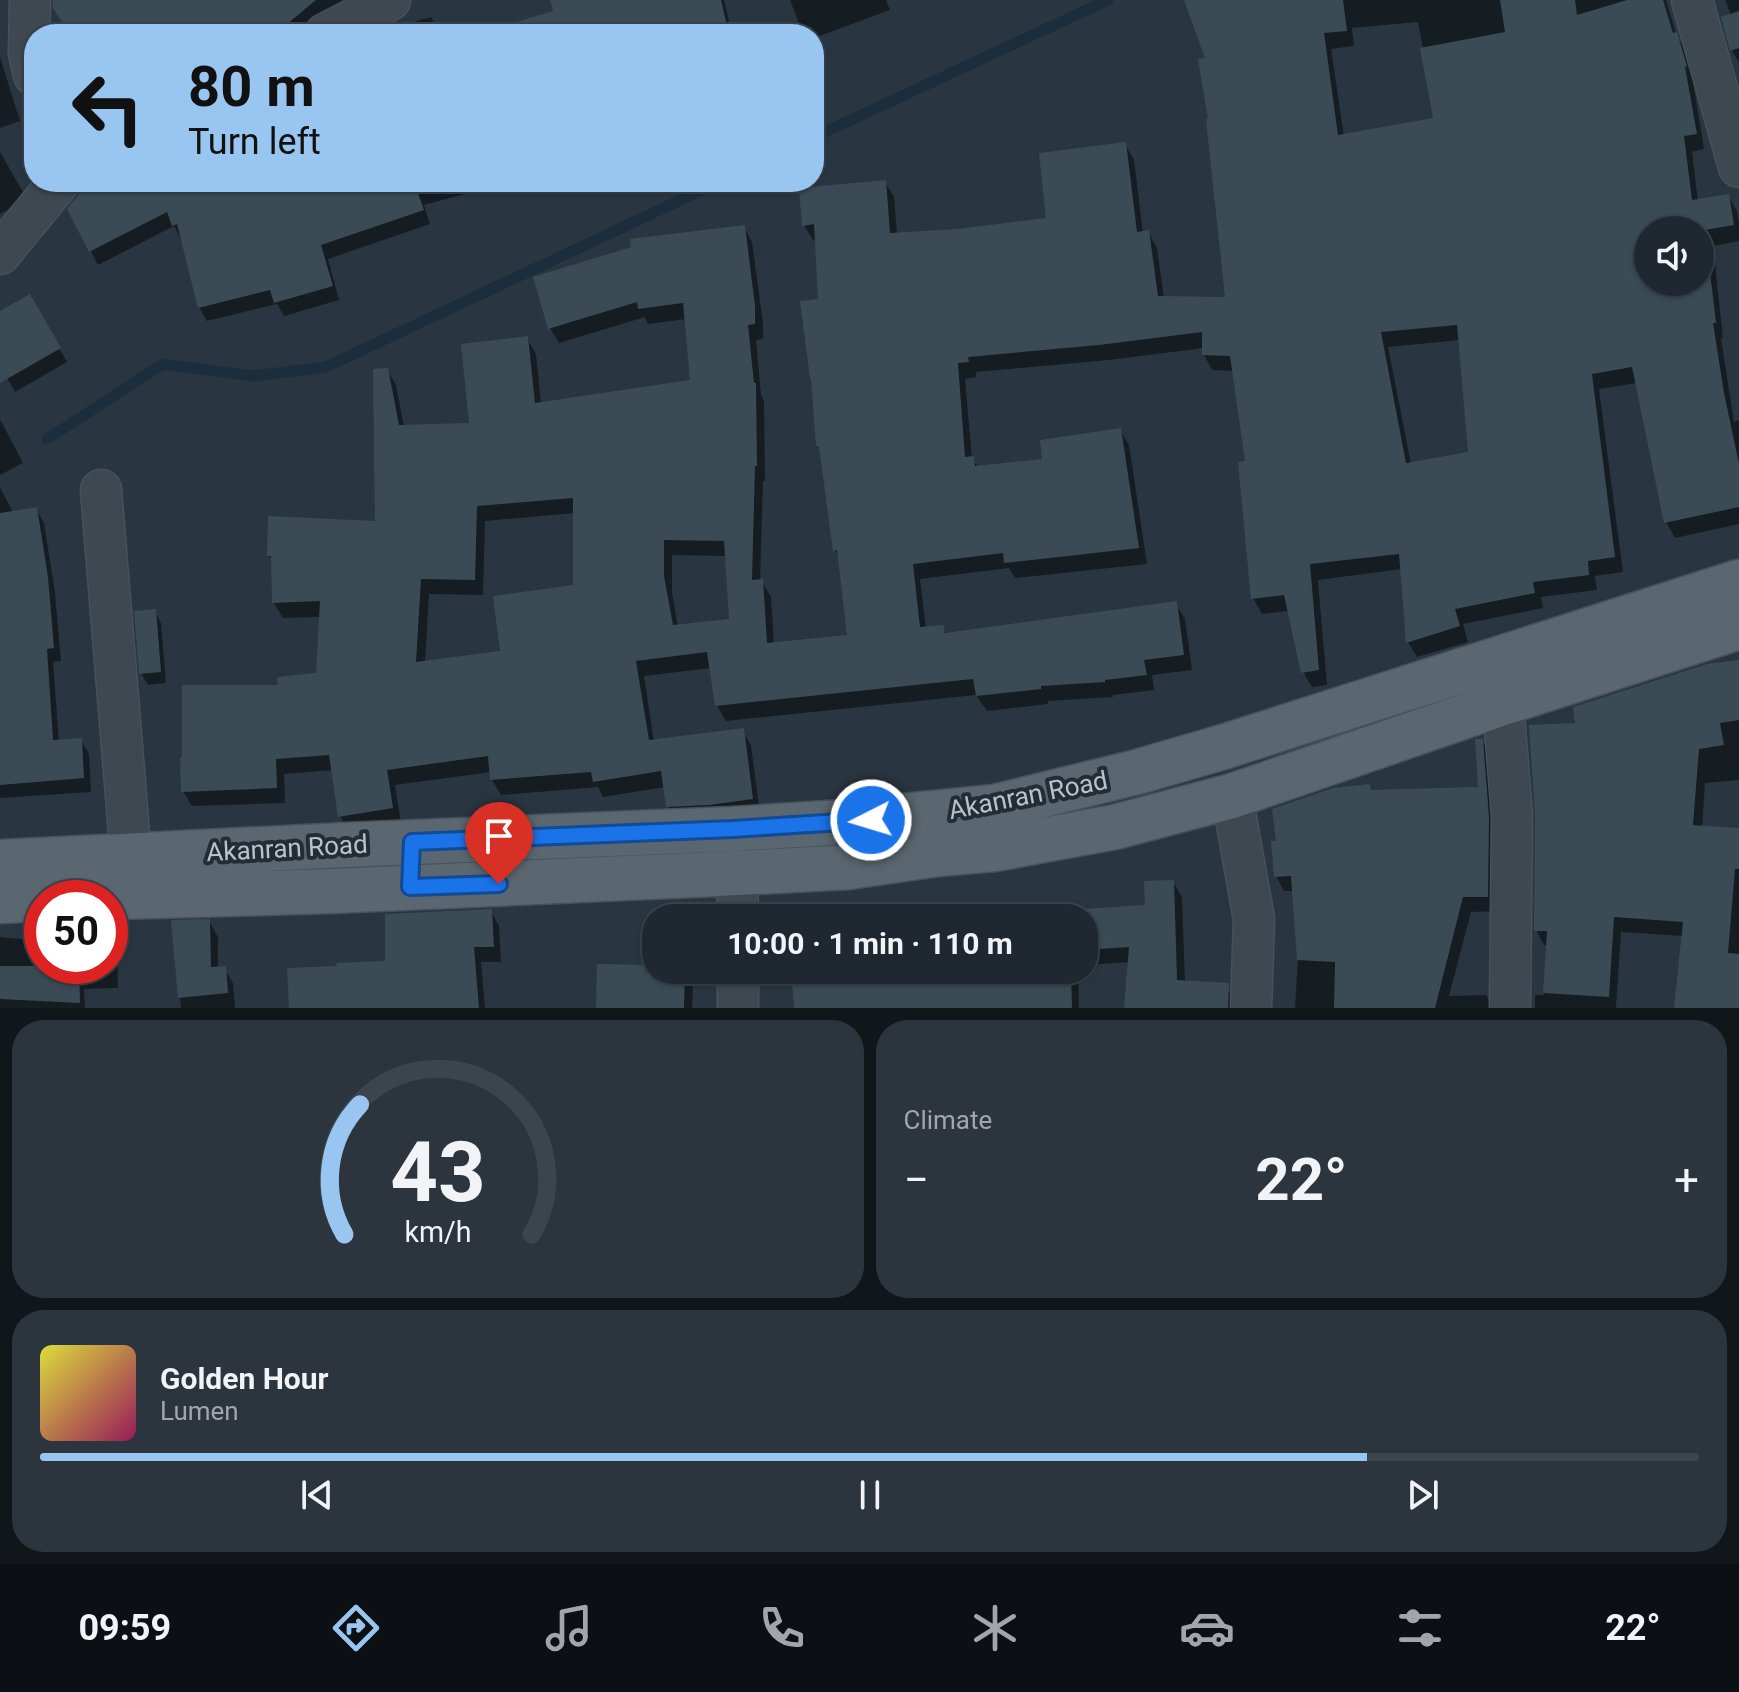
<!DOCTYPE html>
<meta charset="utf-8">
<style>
body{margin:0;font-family:Roboto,sans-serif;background:#2c343d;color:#f1f3f6;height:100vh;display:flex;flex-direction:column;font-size:30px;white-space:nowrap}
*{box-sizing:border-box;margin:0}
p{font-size:26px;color:#a1a6ab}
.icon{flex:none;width:44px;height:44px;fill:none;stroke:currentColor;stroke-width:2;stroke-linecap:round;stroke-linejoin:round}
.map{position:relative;height:1008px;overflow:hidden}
.side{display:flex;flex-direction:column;gap:12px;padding:12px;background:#11161b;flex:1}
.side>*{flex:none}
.guide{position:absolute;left:24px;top:24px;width:800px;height:168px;border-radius:32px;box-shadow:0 2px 6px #0004,0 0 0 2px #3c444d;background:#99c6f1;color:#111;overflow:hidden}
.buttons{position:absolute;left:1634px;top:216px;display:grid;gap:16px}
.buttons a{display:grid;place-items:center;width:80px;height:80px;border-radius:50%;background:#1f2831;box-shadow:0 2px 6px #0004,0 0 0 2px #3c444d;font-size:40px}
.speed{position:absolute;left:24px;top:880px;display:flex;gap:16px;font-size:40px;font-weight:700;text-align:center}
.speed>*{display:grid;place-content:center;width:104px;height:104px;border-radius:50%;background:#1f2831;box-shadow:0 2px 6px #0004,0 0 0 2px #3c444d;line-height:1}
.speed .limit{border:12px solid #d22;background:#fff;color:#111}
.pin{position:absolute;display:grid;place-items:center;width:68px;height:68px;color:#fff;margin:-82px -34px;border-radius:50% 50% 50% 0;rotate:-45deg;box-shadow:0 0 8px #0007}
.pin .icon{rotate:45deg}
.me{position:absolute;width:88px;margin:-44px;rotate:265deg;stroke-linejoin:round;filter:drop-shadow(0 0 6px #0008)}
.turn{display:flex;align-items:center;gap:28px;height:168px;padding:0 32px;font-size:36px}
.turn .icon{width:104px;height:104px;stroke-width:2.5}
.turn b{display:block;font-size:56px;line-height:68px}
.big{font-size:60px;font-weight:700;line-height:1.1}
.side .tile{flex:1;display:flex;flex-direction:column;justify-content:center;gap:12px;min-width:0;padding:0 28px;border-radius:32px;background:#2c343d}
.side .dial{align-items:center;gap:0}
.dial svg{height:208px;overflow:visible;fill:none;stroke:#3c444d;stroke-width:7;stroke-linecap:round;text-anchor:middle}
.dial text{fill:#f1f3f6;stroke:none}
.song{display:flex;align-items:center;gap:24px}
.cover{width:96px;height:96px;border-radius:12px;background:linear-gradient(135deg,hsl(60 70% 55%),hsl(330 70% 35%))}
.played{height:8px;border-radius:4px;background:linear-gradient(90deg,#99c6f1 80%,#3c444d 80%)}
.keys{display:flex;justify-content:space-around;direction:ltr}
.heat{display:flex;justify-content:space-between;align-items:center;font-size:44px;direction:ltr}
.side .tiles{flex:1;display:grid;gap:12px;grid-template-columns:1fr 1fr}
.tile:last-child{grid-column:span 2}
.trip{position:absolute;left:642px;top:904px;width:456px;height:80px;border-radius:32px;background:#1f2831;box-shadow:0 2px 6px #0004,0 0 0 2px #3c444d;font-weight:700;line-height:80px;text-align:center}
.tab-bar{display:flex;height:128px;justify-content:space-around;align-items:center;background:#0c1014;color:#a1a6ab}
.tab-bar .icon{width:56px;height:56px}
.tab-bar .active{color:#99c6f1}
.tab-bar b{font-size:36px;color:#f1f3f6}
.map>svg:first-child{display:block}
.shadow{fill:#0007;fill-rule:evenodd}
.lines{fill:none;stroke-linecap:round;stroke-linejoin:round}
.stream{stroke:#1c2e3e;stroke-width:11}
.building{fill:#3b4b56;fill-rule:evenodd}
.minor-casing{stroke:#47515a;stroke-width:43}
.major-casing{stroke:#47515a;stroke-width:47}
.minor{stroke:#3d4851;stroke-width:40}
.major{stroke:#5b6770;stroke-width:44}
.route-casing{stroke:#114b97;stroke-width:20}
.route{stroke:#1a73e8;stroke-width:14}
.labels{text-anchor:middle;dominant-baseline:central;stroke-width:8;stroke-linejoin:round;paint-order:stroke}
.street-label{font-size:26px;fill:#bac2cb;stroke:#222d36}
</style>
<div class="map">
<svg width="1739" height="1008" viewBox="0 0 1739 1008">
<rect width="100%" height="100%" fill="#293641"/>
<g class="shadow">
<path d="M55 0H373L315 34H71Z"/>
<path d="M552 0H724L732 34H499L498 30 556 12Z"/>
<path d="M790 0H886L890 10 814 38V34H803Z"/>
<path d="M1186 0H1666L1676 34 1685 49 1694 82H1693L1704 149 1692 152 1698 201 1728 196 1737 211 1739 223V241L1713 246 1723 338H1721L1734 422 1739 420V524L1675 538 1666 522 1637 383 1599 389 1623 572 1595 576 1597 590 1541 597 1543 608 1463 624 1468 642 1417 657 1408 642 1402 569 1318 580 1327 685 1312 687 1303 672 1289 611 1262 614 1253 598 1248 463 1234 371 1212 370 1204 355V348L1109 360 976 372V377L965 379 972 459 979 468 1045 461 1120 430 1129 445 1147 564 1015 578 1009 568 920 579 926 629 943 627 948 635 1176 604 1185 619 1192 670 1152 675 1154 690 1113 695V697L1048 701V704L987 711 976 695 726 721 717 706 711 668 644 676 654 742 742 730 751 745 760 814 677 822 668 806 665 787 603 797 598 787 501 795 492 780 491 772 395 785 401 823 349 832 340 816 333 770 284 774 285 803 192 806 183 791 280 687 318 675 321 617 283 618 274 603 273 562 269 556 377 523 387 370 396 385 404 427 472 425 527 338 536 354 541 404 693 382 687 319 648 324 645 317 559 343 550 328 744 227 752 242 763 323V339L756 340 761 395 764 401 765 481H763L760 582H762L771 597 774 645 849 637 840 560 835 550 822 451 818 445 820 301 817 240H813L804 225 885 182 894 197 897 235 958 231 1048 220 1125 144 1134 160 1143 233 1148 232 1157 248 1164 298 1227 299 1210 121 1208 60ZM1418 22 1436 120 1344 136 1331 49 1354 46 1352 28ZM1648 230H1700V282H1648ZM1460 340 1470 454 1411 464 1388 347ZM575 513V587L502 653 425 663 429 594 483 595 485 521ZM672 555 727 556 731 620 678 627 672 593Z"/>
<path d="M1725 0H1739V62L1732 51 1723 18 1731 16Z"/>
<path d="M431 17 440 34H379L389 29Z"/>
<path d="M0 57 20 121 0 128Z"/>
<path d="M0 152 27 199 0 214Z"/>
<path d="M107 182H541L515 190 510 182 424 205 430 224 328 259 339 300 284 316 277 304 207 321 199 307 181 239 174 226 98 265 69 209Z"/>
<path d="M30 296 67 362 15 392 0 365V313Z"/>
<path d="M0 419 23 463 0 475Z"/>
<path d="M0 487 13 513 36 509 44 523 55 592 61 661 53 662 59 742 81 740 89 754 91 792 0 798Z"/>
<path d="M155 611 161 623 166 683 148 685 141 673Z"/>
<path d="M1739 662V780L1705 783 1702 828 1739 830V1008H1676L1684 936 1621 932 1616 1008H1535V995H1544L1548 945H1544L1536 930 1577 725Z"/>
<path d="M1482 741 1490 756 1496 911 1471 912 1449 996 1486 995 1493 1008H1295L1298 957 1294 891H1284L1276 876 1369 786 1373 792 1480 789Z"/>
<path d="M1173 882 1182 897 1185 982 1225 985 1234 1000 1233 1008H1126L1130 962 1084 965V918H992L1147 907Z"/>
<path d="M491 911 499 926 501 962H481L485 1008H291Z"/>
<path d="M209 921 218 937V968H224L233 983 235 1008H181L173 922Z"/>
<path d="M110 924 117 934 118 988 84 989 85 1008H0V937L42 941V966H110Z"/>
<path d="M656 967V970H685L693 983 692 1008H598Z"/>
<path d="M792 970H1078L1079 1008H795Z"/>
</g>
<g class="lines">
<g class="stream">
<path d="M814 137 1108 0"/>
<path d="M47 439 163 364 253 376 326 367 719 182"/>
</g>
</g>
<g class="building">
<path d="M53 0H316L275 34H70L53 8Z"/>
<path d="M550 0H721L729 34H501L500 27 553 11Z"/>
<path d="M1184 0H1343L1347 31 1324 33 1338 135 1433 118 1420 48 1505 32 1500 0H1575L1577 15 1627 0H1663L1673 33 1677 32 1687 66 1685 67 1697 134 1684 136 1692 200 1729 194 1734 225 1705 230 1716 323H1713L1724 393 1739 464V507L1664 523 1632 367 1592 374 1615 557 1588 561 1589 575 1533 582 1535 593 1455 609 1460 626 1406 643 1399 554 1310 564 1319 670 1301 673 1284 595 1251 599 1238 462 1245 461 1230 356 1202 355V332L1099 345 968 357 969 362 958 363 965 457 974 456 975 466 1042 459 1040 440 1121 428 1139 548 1004 563 1003 553 913 564 920 627 944 625 945 633 1177 601 1184 655 1144 660 1147 675 1105 680V682L1041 686V689L976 696 973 679 715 706 707 652 636 661 649 740 744 728 753 799 709 805 666 807 661 771 593 782 591 772 490 780 488 756 387 770 393 808 338 817 329 755 276 759 277 788 181 792 180 758H182V685H278L277 677 316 673 320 601 272 603 271 556H267L268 516 375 521 373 369 388 368 399 425 469 423 461 344 528 336 535 403 690 380 683 303 638 309 637 302 548 329 533 277 631 247 630 239 745 225 755 306V324L748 325 754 383H756L757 466H755L752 580 763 579 767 643 847 635 837 550 833 551 819 446H816L811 378H810L800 301 818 299 814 224 802 226 799 188 886 180 890 233 958 229 1046 218 1039 153 1126 142 1137 232 1149 230 1158 296 1225 297 1206 119H1208L1198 59 1205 58ZM1648 230H1700V282H1648ZM1457 325 1468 452 1406 463 1381 332ZM573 498V585L493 596 500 651 416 662 421 579 475 580 477 506ZM664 540 724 541 729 619 673 625 664 576Z"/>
<path d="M1739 11V48L1730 51 1721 17Z"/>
<path d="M102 182H414L424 210 321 245 333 286 274 303 270 290 198 308 177 224 172 226 167 212 89 252 67 209 78 195Z"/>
<path d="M30 294 61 348 0 383V311Z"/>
<path d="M37 507 48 577 54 648 47 649 53 740 82 738 84 778 0 785V513Z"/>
<path d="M156 609 161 672 139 674 134 611Z"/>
<path d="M1739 660V720L1720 723 1724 745 1699 749 1693 825 1739 828V869H1735L1728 953 1739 954V1008H1674L1683 922 1614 917 1609 997 1543 993 1547 931H1534L1535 816 1529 725 1575 723 1573 707 1707 664Z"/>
<path d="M1475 739H1483L1489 817 1488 897H1463L1435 1008H1334L1335 962 1297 960 1291 876 1274 877 1271 841H1276L1272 809 1333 788 1370 784 1371 790 1478 787Z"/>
<path d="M1174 880 1177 980 1229 983 1228 1008H1124L1129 947 1084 950V918H990V915L1145 905 1144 881Z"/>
<path d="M492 909 494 947H474L479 1008H289L287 968 337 966 336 963 385 961V914Z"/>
<path d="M210 919 211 967 226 966 228 993 178 998 171 920Z"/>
<path d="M597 964 656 965V970H685L684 1008H596Z"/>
<path d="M0 966H79L80 1003 0 999Z"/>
<path d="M791 970H1071L1072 1008H794Z"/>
</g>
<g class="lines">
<g class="minor-casing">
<g id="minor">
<path d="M30 0 29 53 34 75"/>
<path d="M1692 0 1739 167"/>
<path d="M325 34 390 0"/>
<path d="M0 254 59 182"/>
<path d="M101 490 131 857"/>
<path d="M1503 703 1512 816 1510 1008"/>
<path d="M1232 796 1254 919 1251 1008"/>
<path d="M737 873 738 918"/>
<path d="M738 970V1008"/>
</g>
</g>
<g class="major-casing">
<g id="major">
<path d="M0 862 345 845 733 829 843 822 994 807 1137 772 1223 747 1739 582"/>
<path d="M79 898 333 891 737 873 849 867 938 854 995 849 1115 827 1232 796 1503 703 1739 627"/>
<path d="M0 901 42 899"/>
</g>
</g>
<use href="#minor" class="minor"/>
<use href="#major" class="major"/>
</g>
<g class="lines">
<g class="route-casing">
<path id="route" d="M499 884 410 887 412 842 733 829 871 820"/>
</g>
<use href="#route" class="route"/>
</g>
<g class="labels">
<g class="street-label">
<text transform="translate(1028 795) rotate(-11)">Akanran Road</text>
<text transform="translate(287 848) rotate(-3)">Akanran Road</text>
</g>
</g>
</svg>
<div class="buttons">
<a><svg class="icon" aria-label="sound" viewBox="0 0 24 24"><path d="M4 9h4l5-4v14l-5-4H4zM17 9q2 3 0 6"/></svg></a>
</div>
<div class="speed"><div class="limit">50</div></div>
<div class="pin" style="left:499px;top:884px;background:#d93025"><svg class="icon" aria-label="arrive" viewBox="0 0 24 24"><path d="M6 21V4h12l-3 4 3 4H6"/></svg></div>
<svg class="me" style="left:871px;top:820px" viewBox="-20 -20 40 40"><circle r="17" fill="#1a73e8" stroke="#fff" stroke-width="3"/><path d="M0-11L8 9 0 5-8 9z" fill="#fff"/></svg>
<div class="trip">10:00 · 1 min · 110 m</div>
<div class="guide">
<div class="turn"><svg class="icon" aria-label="left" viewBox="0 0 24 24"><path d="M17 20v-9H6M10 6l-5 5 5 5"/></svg><div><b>80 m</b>Turn left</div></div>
</div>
</div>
<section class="side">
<div class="tiles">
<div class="tile dial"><svg viewBox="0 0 100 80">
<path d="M14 69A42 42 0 1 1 86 69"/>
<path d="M14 69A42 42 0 0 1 20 19" stroke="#99c6f1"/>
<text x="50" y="56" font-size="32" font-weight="700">43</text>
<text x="50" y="72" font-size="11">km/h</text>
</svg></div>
<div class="tile"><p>Climate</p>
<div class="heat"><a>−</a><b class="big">22°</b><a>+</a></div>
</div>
<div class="tile">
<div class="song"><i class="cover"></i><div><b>Golden Hour</b><p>Lumen</p></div></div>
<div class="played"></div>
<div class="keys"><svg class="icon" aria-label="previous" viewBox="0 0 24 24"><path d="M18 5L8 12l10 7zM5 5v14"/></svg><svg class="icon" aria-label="pause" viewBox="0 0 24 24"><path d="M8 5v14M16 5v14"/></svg><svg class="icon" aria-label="next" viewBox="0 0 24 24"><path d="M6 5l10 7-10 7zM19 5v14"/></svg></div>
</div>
</div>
</section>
<nav class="tab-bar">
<b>09:59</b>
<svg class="icon active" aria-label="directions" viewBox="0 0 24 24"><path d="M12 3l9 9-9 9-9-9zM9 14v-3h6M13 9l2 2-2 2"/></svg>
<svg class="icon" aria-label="music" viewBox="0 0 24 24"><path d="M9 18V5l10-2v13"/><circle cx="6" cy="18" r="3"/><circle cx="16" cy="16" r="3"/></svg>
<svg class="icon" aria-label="phone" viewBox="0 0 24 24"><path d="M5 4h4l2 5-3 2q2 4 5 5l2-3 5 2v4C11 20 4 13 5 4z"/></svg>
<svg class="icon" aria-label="climate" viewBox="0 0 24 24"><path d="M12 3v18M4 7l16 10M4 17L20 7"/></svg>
<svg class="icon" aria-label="car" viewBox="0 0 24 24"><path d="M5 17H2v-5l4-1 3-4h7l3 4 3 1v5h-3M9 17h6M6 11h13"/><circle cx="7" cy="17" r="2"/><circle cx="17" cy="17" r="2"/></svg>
<svg class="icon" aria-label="filters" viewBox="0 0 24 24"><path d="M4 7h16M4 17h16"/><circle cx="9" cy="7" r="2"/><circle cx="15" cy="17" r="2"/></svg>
<b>22°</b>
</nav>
